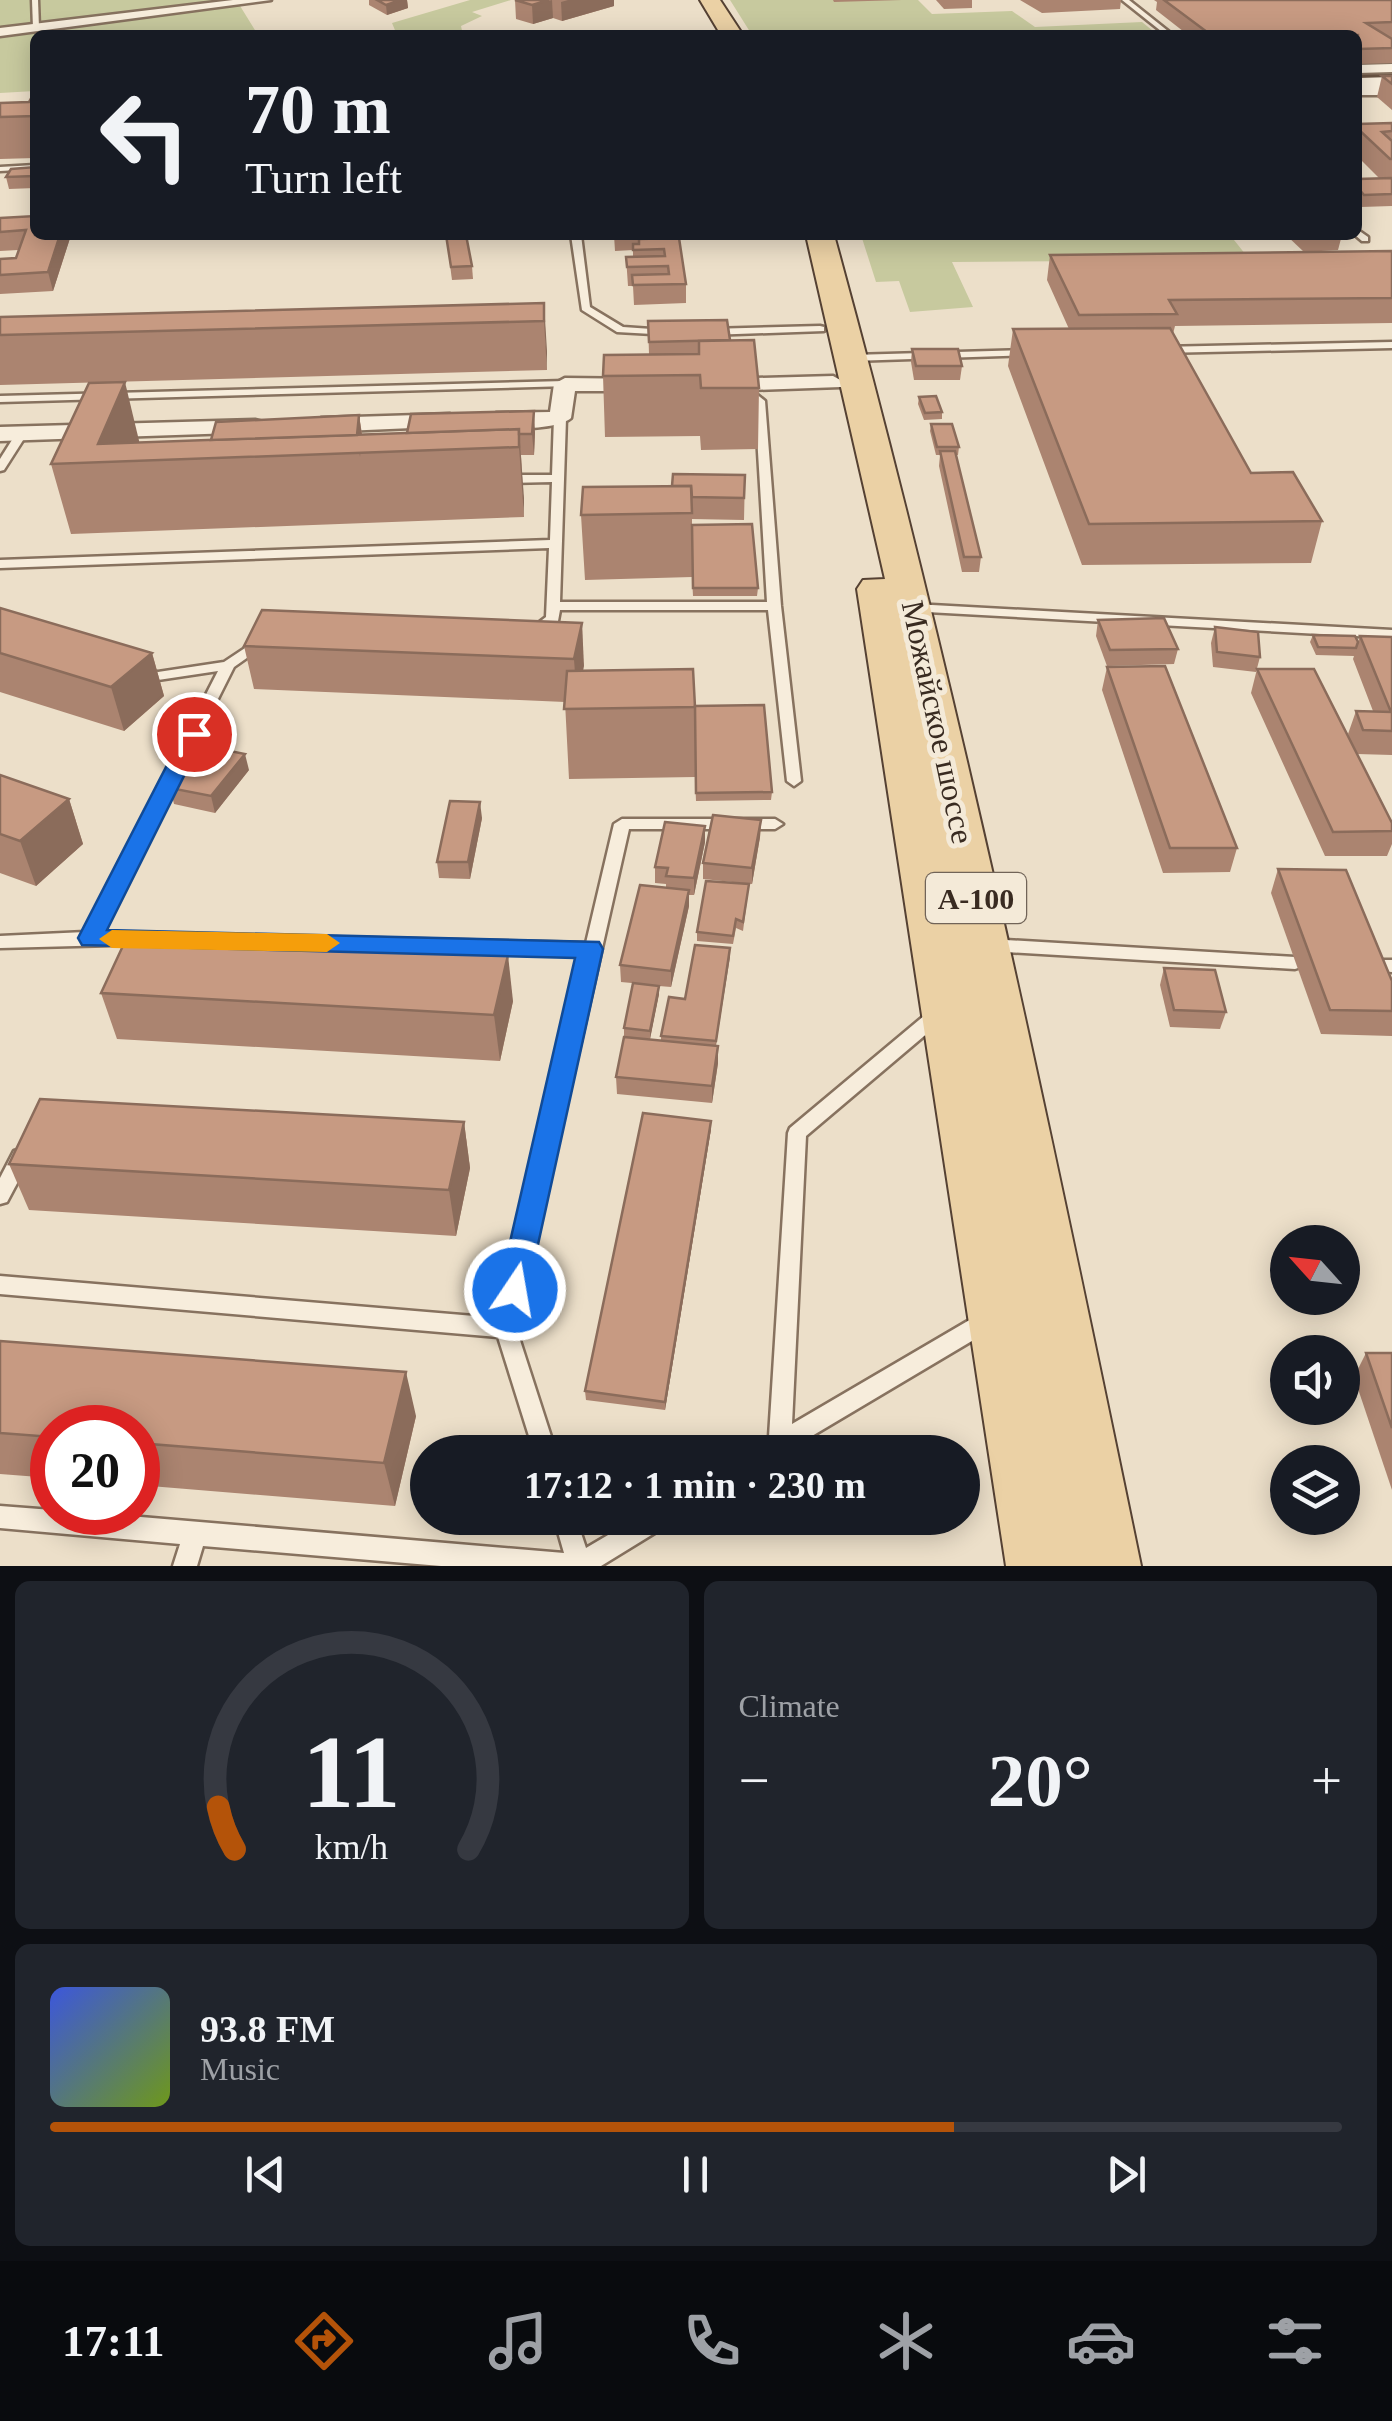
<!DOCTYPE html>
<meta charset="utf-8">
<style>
body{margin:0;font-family:Georgia,serif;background:#20242c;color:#f1f3f6;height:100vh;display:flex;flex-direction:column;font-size:38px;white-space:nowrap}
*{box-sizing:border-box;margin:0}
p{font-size:32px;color:#9ea1a6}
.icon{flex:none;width:55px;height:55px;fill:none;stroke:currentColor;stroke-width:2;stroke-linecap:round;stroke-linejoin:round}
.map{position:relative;height:1566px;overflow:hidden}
.details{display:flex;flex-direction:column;gap:15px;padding:15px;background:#0d0f14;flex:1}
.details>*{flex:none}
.guide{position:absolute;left:30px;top:30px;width:1332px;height:210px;border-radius:15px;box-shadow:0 5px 25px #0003;background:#171b24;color:#f1f3f6;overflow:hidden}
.needle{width:65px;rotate:297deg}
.controls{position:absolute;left:1270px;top:1225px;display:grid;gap:20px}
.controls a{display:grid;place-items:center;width:90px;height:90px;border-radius:50%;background:#171b24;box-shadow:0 5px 25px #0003;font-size:50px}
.speed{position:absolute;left:30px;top:1405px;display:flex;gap:20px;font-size:50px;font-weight:700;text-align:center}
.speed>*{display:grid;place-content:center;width:130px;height:130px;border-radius:50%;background:#171b24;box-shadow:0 5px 25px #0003;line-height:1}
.speed .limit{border:15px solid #d22;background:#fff;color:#111}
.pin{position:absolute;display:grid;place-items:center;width:85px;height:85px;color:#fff;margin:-42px;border:5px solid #fff;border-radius:50%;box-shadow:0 2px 10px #0007}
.me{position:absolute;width:110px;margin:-55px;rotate:12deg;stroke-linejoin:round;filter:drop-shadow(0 0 8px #0008)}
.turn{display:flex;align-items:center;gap:35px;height:210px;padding:0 50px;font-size:45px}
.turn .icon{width:130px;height:130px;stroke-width:2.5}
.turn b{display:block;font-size:70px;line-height:85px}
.big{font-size:75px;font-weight:700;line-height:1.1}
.details .widget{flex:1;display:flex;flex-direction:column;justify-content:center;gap:15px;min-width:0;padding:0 35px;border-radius:15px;background:#20242c}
.details .dial{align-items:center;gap:0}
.dial svg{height:260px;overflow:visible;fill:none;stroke:#363941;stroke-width:7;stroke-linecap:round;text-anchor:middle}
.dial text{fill:#f1f3f6;stroke:none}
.song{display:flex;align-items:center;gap:30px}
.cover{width:120px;height:120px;border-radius:15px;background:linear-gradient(135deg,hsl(230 70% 55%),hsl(80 70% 35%))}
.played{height:10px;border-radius:5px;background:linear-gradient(90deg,#b45309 70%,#363941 70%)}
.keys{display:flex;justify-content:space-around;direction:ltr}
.heat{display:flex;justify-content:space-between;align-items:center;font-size:55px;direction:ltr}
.details .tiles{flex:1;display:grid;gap:15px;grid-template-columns:1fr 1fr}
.widget:last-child{grid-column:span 2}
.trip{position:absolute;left:410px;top:1435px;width:570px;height:100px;border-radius:50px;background:#171b24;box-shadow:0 5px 25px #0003;font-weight:700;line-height:100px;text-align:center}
.tabs{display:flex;height:160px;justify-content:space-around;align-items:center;background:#090b0e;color:#9ea1a6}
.tabs .icon{width:70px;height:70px}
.tabs .on{color:#b45309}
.tabs b{font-size:45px;color:#f1f3f6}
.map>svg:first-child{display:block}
.green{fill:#c7c99e}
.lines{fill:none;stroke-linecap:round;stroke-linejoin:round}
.lane-casing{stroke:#87725f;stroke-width:5}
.street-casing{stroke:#87725f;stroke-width:5}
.secondary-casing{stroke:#695342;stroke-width:6}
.primary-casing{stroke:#554133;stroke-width:4}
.lane{fill:#f7eddc;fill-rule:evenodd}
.street{fill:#f7eddc;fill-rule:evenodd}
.secondary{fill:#f7eddc;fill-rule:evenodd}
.primary{fill:#ebd1a5;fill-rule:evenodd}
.wall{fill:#ab8470}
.shaded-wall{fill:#8b6c5b}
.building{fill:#c79a82;stroke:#8b6c5b;stroke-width:2.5}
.route{fill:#1a73e8;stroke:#114b97;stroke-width:2.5}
.slow{fill:#f59e0b}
.labels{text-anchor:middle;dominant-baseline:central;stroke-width:10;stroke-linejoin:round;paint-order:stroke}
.shield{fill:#f4ead8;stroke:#716458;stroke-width:2.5}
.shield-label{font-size:30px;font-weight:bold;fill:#392b21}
.street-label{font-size:32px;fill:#392b21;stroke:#f4ead8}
</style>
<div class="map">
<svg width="1392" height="1566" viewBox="0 0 1392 1566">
<rect width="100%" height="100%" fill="#ecdfc9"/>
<g class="green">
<path d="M0 0H242L237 1 258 35H35V91L0 93Z"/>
<path d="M470 0H511L472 12 482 16 461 26 463 35H397L392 23Z"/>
<path d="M730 0H918L932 14 1012 11 1035 27 1142 22 1158 35H752Z"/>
<path d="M861 235H1230L1250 260 952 262 973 307 910 312 899 281 876 282Z"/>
</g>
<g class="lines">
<g class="lane-casing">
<g id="lane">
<path d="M32 0H38L39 28 36 30 33 28Z"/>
<path d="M1122 0H1129L1173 35H1166Z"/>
<path d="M35 165V169L0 171V167Z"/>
<path d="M1358 230 1368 237V241H1362L1355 235H1358Z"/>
<path d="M571 235H581L590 307 623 327 666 330 671 333 670 335 617 332 582 310Z"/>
<path d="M820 326 824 327V331L709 335 704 332 709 329Z"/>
<path d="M1392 342V348L1161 353 1156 350 1161 347Z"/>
<path d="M1028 350 1033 353 1032 355 852 361 847 358 852 355Z"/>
<path d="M565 381 569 382V386L0 402V396Z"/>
<path d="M744 384 765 401 781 606 801 781 794 786 787 781 768 610H560L558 621 541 633H531L529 630 546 617 549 548 0 568V560L550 540 552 482 507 483 501 479 507 475H552L554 418 560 415 566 418 560 602H767L755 402 739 387Z"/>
<path d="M21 431 27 434 4 470 0 471V459L17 432Z"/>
<path d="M914 604 1392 630V638L909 611 907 608Z"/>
<path d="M260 638 265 639 267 642 265 645 234 667 101 932 146 934 152 936 154 940 152 944 0 948V936L85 932 218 671 158 680 134 675 132 672 134 669 158 672 224 662Z"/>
<path d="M622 819H775L783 824 775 829H629L516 1328 556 1452H534L498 1337 0 1294V1276L498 1318 583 955 229 947 223 945 221 941 223 937 229 935 586 943 614 824Z"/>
<path d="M990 939 1295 957 1301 959 1303 963 1301 967 1295 969 990 951 984 949 982 945 984 941Z"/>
<path d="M1366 960H1392V972L1360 970 1357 966 1360 962Z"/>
<path d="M937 1008 943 1010 946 1015 943 1020 806 1136 792 1424 978 1315 985 1313 992 1315 995 1322 992 1329 785 1452H754L757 1444 769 1437 788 1133 790 1128 931 1010Z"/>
<path d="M21 1149 28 1151 31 1157 7 1202 0 1204V1178L14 1151Z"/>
<path d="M0 1506 52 1510V1512H82L564 1553 554 1518H576L586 1548 637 1518H670L666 1526 601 1566H441L203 1546 197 1566H173L180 1544 0 1528Z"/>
</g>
</g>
<g class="street-casing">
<g id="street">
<path d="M233 0H271L0 36V28Z"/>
<path d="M1392 64V72L1358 73V65Z"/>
<rect x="1358" y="87" width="34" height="8"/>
<path d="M833 376 844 382 841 387 721 391 710 385 721 379Z"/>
<path d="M565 378 645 379 656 385 645 391H575L571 418C558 430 498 432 485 420L496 413 550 412 554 384Z"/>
<path d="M450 414 461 421 458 426 321 432 310 425 321 418Z"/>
<path d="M255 420 263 422V432L0 441V427Z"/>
</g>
</g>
<g class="secondary-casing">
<path id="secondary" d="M1392 77V89L1358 90V78Z"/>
</g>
<g class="primary-casing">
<g id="primary">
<path d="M700 0H720L743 35H721Z"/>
<path d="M806 235H834C955 675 1049 1120 1141 1566H1006L857 589 863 580 885 579Z"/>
</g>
</g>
<use href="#lane" class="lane"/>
<use href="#street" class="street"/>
<use href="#secondary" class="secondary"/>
<use href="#primary" class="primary"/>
</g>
<g class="wall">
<path d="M369 0H407L408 8 387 15 369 5Z"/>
<path d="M515 0H614V6L562 21 553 18 533 24 516 19Z"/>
<path d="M833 0H902L834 2Z"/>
<path d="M936 0H972V8L944 9Z"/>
<path d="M1020 0H1121L1120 9 1042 13Z"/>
<path d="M1154 0H1392V63L1358 64V35H1188L1156 10 1157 2Z"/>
<path d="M1382 76H1392V110L1377 97Z"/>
<path d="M35 91V158L0 159V103L29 102Z"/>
<path d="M1392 123V206L1361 207 1358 203V179L1379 178 1358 157V124Z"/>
<path d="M35 167V188L9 189 6 177Z"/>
<path d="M0 218 71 235 53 291 0 294V259L16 258 18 250 0 251Z"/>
<path d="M446 235 472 266 473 279 452 280Z"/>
<path d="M614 235H666L686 284V303L634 305 633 286H628L626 257H633V250L615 251Z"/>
<path d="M1286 235H1342L1338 250 1304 252Z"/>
<path d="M1392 251V323L1175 326 1173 334 1251 473 1322 521 1311 563 1082 565 1008 366 1013 329H1069L1047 280 1050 255Z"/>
<path d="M544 303 547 370 0 385V317Z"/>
<path d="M648 321 730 340 759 388 758 449 701 450 700 436 605 437 603 376 649 354Z"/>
<path d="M912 349 962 366 960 380H914L911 362Z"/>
<path d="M919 397 942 412V419L924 420 918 404Z"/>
<path d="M359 415 362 434 535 432 534 455H521L524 517 71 534 51 464 139 442 211 440Z"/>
<path d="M931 424 959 447 958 455H956L981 557 979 572H962L939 466 940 455H936L930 431Z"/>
<path d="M745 475 744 520 692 519V525L758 588 757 596H693L692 577 585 580 581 515 672 486Z"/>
<path d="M0 608 152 653 164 696 124 731 0 692Z"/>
<path d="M1098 620 1178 649 1174 664 1107 666 1096 636Z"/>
<path d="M582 623 583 671 695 706 772 792 771 800 696 801 695 777 569 779 565 702 254 689 244 646Z"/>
<path d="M1215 627 1260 657 1256 672 1213 667 1211 643Z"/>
<path d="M1313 635 1358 642 1360 636 1392 637V755L1357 754 1392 823V844L1387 856H1325L1251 693 1257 669 1352 744 1348 734 1356 711H1373L1353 659 1354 656 1316 655 1310 642Z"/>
<path d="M1107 667 1237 848 1230 872 1163 873 1102 690Z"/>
<path d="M249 770 215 813 174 804 170 788Z"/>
<path d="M0 775 69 799 83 844 36 886 0 873Z"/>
<path d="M482 818 470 879 439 878 437 862Z"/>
<path d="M761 820 760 837 752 884 703 879V863Z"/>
<path d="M705 826V842L694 895H689V906L671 987 659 986V994L650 1039 624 1037V1028L653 985 621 982 620 965 666 887V884L655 883V867Z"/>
<path d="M1278 869 1392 1011V1036L1321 1034 1271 893Z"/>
<path d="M748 893 743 931 736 928 733 944 697 941V932Z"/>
<path d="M730 948 716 1046H718V1063L712 1103 617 1094 616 1077 661 1041V1036L685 999Z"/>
<path d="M1164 968 1226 1012 1220 1029 1170 1027 1160 985Z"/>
<path d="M101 993 513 1001 500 1061 117 1039Z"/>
<path d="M711 1121V1129L665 1410 586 1400 585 1391Z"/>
<path d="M464 1122 470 1168 456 1236 29 1210 9 1164Z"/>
<path d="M0 1341 416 1416 395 1506 138 1485V1428H52V1478L0 1474Z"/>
<path d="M1366 1353H1392V1490L1354 1377Z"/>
</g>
<g class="shaded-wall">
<path d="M401 0H407L408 8 387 15 386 5Z"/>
<path d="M552 0 553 18 533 24 532 5Z"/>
<path d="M568 0H614V6L562 21 561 2Z"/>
<path d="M60 235H71L53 291 48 272Z"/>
<path d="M544 303 547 351V370L544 321Z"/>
<path d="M125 382 141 449 98 444Z"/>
<path d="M534 411 535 432 534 455 532 434Z"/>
<path d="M359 415 362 436 360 457 357 435Z"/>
<path d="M519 429 524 498V517L519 447Z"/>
<path d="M582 623 584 666 577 703 574 659Z"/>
<path d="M152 653 164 696 124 731 111 687Z"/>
<path d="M245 754 249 770 215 813 211 796Z"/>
<path d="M69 799 83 844 36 886 20 841Z"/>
<path d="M480 802 482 818 470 879 468 862Z"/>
<path d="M761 820 760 837 752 884V868Z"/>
<path d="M705 826V842L694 895V878Z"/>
<path d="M689 890V906L671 987V971Z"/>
<path d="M730 948V957L715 1050 716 1041Z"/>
<path d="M508 955 513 1001 500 1061 494 1015Z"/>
<path d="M659 986V994L650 1039V1031Z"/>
<path d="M718 1046V1063L712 1103V1086Z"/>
<path d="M711 1121V1129L665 1410V1402Z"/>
<path d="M464 1122 470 1168 456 1236 449 1190Z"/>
<path d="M406 1372 416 1416 395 1506 384 1463Z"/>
</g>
<g class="building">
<path d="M377 0H401L386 5Z"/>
<path d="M515 0H549L532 5Z"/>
<path d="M1164 0H1392V22L1366 23 1392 39V48L1358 49V35H1211Z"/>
<path d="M1382 76H1392V84Z"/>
<path d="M35 91V116L0 117V103L29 102Z"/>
<path d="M1392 123V131L1382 132 1392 141V159H1390L1358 129V124Z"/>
<path d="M35 167V176L6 177 11 169Z"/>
<path d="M1392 178V194L1364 195 1358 188V179Z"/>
<path d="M35 216V235H60L48 272 0 275V259L16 258 26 230 0 232V218Z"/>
<path d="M446 235H466L472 266 451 267Z"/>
<path d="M615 235H666V236L615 238Z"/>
<path d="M679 238 686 284 633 285 632 275 669 274 668 266 627 267 626 257 665 256 664 249 633 250V244H639V239Z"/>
<path d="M1392 251V298L1169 300 1177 314 1079 315 1050 255Z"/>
<path d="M544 303V321L0 335V317Z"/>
<path d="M727 320 730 340 649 342 648 321Z"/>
<path d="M1170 328 1251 473 1293 472 1322 521 1089 524 1013 329Z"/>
<path d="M754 340 759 388H701L700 375 603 376 604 355 699 354V341Z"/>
<path d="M912 349H958L962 366H916Z"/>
<path d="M125 382 98 444 519 429V447L51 464 89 383Z"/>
<path d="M936 396 942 412 925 413 919 397Z"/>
<path d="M534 411 532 434H519V429L407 433 411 414Z"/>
<path d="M359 415 357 435 211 440 216 422Z"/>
<path d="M931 424H952L959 447H937Z"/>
<path d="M940 451H955L981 557H964Z"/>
<path d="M673 474 745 475 744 498 692 497 691 486H672Z"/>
<path d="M691 486 692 513 581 515 583 487Z"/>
<path d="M752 524 758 588H693L692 525Z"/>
<path d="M0 608 152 653 111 687 0 653Z"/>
<path d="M262 610 582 623 574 659 244 646Z"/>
<path d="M1164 618 1178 649 1110 650 1098 620Z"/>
<path d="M1215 627 1258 632 1260 657 1217 652Z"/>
<path d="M1313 635 1355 636 1358 642 1356 648 1318 647Z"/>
<path d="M1360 636 1392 637V731L1363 730 1356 711 1391 712Z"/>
<path d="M1165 666 1237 848H1170L1107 667Z"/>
<path d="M693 669 695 707 564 709 567 671Z"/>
<path d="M1257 669H1314L1392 823V831L1333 832Z"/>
<path d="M764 705 772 792 696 793 695 706Z"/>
<path d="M205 746 245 754 211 796 170 788Z"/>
<path d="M0 775 69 799 20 841 0 834Z"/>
<path d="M450 801 480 802 468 862H437Z"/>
<path d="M713 815 761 820 752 868 703 863Z"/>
<path d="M665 822 705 826 694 878 666 876 668 868 655 867Z"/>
<path d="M1278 869 1346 870 1392 981V1011L1330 1010Z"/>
<path d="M706 881 749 884 743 922 736 919 733 936 697 932Z"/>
<path d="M640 885 689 890 671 971 620 965Z"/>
<path d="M128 935 508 955 494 1015 101 993Z"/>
<path d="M695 945 730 948 716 1041 661 1036 669 997 685 999Z"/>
<path d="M1164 968 1215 970 1226 1012 1174 1010Z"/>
<path d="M633 983 659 986 650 1031 624 1028Z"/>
<path d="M624 1037 718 1046 712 1086 616 1077Z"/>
<path d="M40 1099 464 1122 449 1190 9 1164Z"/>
<path d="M643 1113 711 1121 665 1402 585 1391Z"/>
<path d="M0 1341 406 1372 384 1463 138 1443V1428H52V1437L0 1433Z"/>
<path d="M1366 1353H1392V1428Z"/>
</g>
<path class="route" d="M194 727 205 734 107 930 599 942 603 949 526 1299 515 1303 504 1299 499 1290 575 958 82 945 78 938 183 734Z"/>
<path class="slow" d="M112 930 327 934 340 943 327 952 112 948 99 939Z"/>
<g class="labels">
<rect class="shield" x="926" y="873" width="100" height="50" rx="8"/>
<g class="shield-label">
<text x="976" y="898">А-100</text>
</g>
<g class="street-label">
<text transform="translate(938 722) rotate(78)">Можайское шоссе</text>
</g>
</g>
</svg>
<div class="controls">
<a><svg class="needle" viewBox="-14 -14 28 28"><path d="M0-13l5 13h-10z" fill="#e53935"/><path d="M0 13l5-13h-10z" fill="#9ea1a6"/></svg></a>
<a><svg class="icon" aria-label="sound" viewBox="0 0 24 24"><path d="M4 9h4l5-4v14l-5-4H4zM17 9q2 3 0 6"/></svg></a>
<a><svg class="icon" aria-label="layers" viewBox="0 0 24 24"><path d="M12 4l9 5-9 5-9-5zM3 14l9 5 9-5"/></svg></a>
</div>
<div class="speed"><div class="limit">20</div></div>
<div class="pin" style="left:194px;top:734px;background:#d93025"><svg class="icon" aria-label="arrive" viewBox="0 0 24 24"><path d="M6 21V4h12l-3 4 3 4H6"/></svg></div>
<svg class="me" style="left:515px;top:1290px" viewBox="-20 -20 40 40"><circle r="17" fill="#1a73e8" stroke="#fff" stroke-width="3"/><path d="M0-11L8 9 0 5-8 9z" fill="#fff"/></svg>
<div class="trip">17:12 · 1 min · 230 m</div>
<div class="guide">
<div class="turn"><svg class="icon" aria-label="left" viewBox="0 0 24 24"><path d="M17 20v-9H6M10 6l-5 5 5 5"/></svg><div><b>70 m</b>Turn left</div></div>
</div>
</div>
<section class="details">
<div class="tiles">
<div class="widget dial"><svg viewBox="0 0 100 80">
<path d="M14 69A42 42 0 1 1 86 69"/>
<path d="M14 69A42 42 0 0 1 9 56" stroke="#b45309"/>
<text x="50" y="56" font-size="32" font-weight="700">11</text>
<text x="50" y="72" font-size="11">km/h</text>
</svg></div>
<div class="widget"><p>Climate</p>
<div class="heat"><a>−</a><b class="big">20°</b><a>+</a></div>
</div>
<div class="widget">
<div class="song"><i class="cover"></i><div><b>93.8 FM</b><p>Music</p></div></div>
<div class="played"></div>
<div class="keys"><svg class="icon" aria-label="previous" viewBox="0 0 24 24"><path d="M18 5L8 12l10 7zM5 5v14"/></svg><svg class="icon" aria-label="pause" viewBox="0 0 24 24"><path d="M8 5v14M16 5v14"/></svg><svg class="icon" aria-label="next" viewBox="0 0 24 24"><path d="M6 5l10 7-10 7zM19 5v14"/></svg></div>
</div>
</div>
</section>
<nav class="tabs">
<b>17:11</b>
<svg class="icon on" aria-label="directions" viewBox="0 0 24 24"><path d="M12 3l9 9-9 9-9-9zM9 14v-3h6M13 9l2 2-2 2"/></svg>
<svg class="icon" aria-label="music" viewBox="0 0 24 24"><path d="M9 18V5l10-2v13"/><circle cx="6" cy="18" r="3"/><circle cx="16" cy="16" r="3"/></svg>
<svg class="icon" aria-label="phone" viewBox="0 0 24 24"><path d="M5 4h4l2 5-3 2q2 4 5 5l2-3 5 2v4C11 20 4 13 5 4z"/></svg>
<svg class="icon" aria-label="climate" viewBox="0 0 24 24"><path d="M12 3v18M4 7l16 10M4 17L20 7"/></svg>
<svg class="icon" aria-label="car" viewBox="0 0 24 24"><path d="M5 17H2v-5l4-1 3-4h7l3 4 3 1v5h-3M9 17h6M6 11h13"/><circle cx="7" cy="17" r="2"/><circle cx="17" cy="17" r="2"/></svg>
<svg class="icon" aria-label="filters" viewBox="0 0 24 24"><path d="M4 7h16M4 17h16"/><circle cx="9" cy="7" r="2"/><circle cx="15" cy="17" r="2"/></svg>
</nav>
